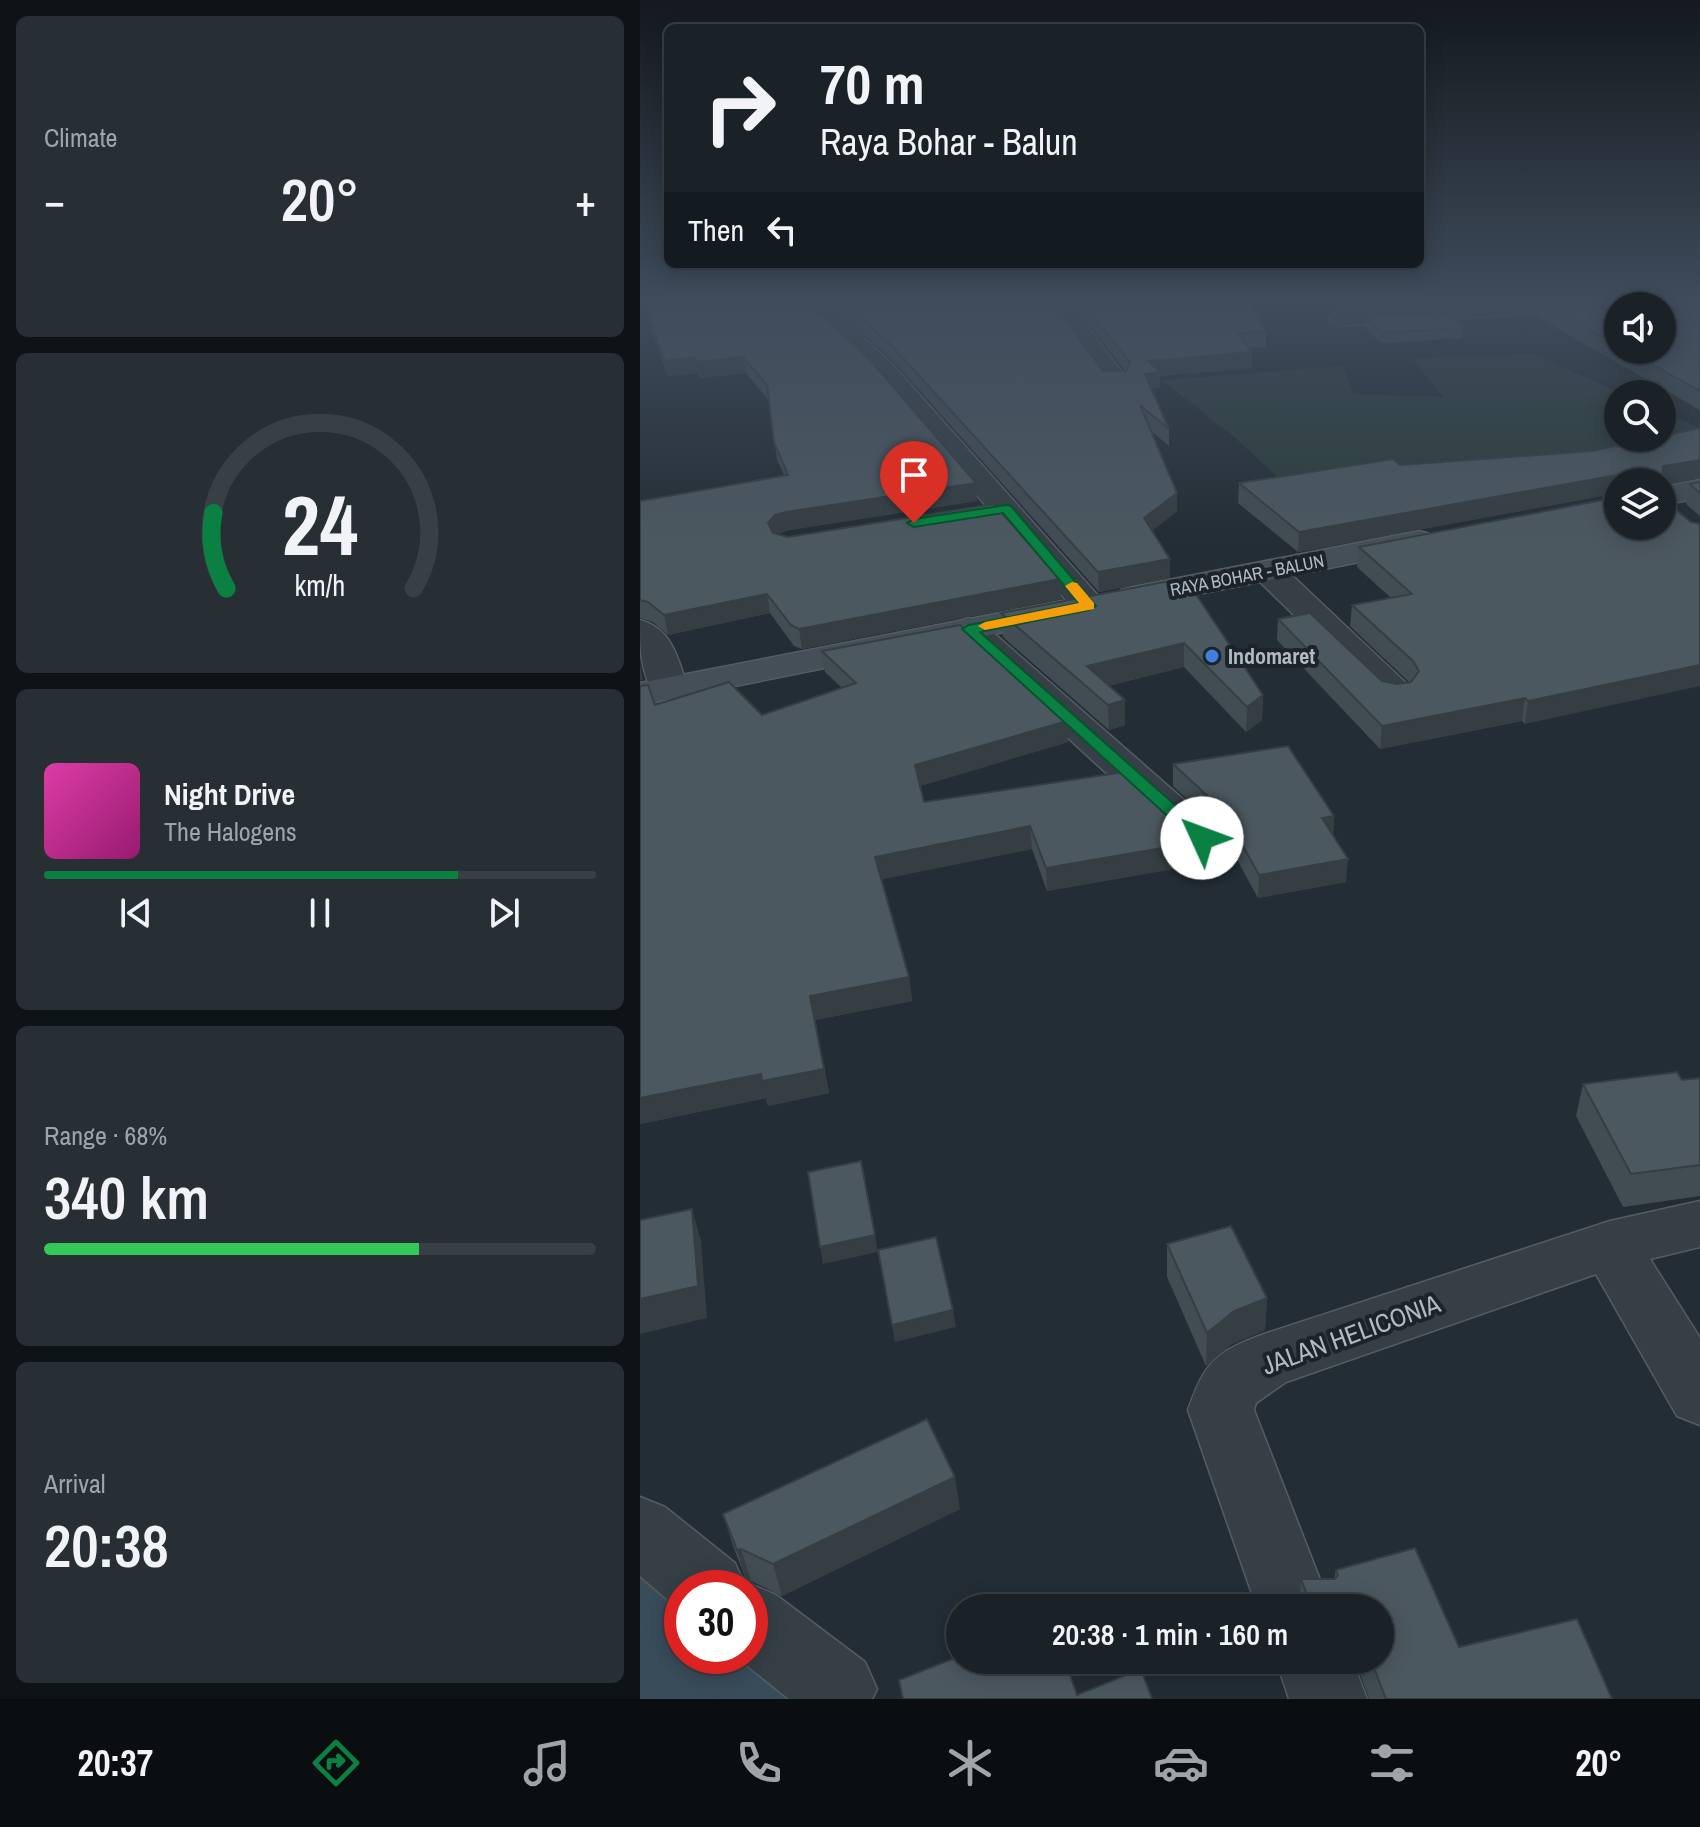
<!DOCTYPE html>
<meta charset="utf-8">
<style>
body{margin:0;font-family:"Archivo Narrow",sans-serif;background:#272f34;color:#f1f3f6;height:100vh;display:flex;flex-direction:column;font-size:30px;white-space:nowrap}
*{box-sizing:border-box;margin:0}
p{font-size:26px;color:#9fa4a8}
.icon{flex:none;width:44px;height:44px;fill:none;stroke:currentColor;stroke-width:2;stroke-linecap:round;stroke-linejoin:round}
.map{position:relative;flex:1;overflow:hidden}
.drawer{display:flex;flex-direction:column;gap:16px;padding:16px;background:#0e1316;width:640px}
.drawer>*{flex:none}
.hud{position:absolute;left:24px;top:24px;width:760px;height:244px;border-radius:12px;box-shadow:0 4px 20px #0003,0 0 0 2px #383f45;background:#1a2228;color:#f1f3f6;overflow:hidden}
.buttons{position:absolute;left:964px;top:292px;display:grid;gap:16px}
.buttons a{display:grid;place-items:center;width:72px;height:72px;border-radius:50%;background:#1a2228;box-shadow:0 4px 20px #0003,0 0 0 2px #383f45;font-size:40px}
.speed{position:absolute;left:24px;top:1570px;display:flex;gap:16px;font-size:40px;font-weight:700;text-align:center}
.speed>*{display:grid;place-content:center;width:104px;height:104px;border-radius:50%;background:#1a2228;box-shadow:0 4px 20px #0003,0 0 0 2px #383f45;line-height:1}
.speed .limit{border:12px solid #d22;background:#fff;color:#111}
.pin{position:absolute;display:grid;place-items:center;width:68px;height:68px;color:#fff;margin:-82px -34px;border-radius:50% 50% 50% 0;rotate:-45deg;box-shadow:0 0 8px #0007}
.pin .icon{rotate:45deg}
.me{position:absolute;width:88px;margin:-44px;rotate:313deg;stroke-linejoin:round;filter:drop-shadow(0 0 6px #0008)}
.turn{display:flex;align-items:center;gap:28px;height:168px;padding:0 24px;font-size:36px}
.turn .icon{width:104px;height:104px;stroke-width:2.5}
.turn b{display:block;font-size:56px;line-height:68px}
.then{display:flex;align-items:center;height:76px;padding:0 24px;background:#0003;gap:16px;font-size:30px}
.big{font-size:60px;font-weight:600;line-height:1.1}
.drawer .widget{flex:1;display:flex;flex-direction:column;justify-content:center;gap:12px;min-width:0;padding:0 28px;border-radius:12px;background:#272f34}
.drawer .dial{align-items:center;gap:0}
.dial svg{height:208px;overflow:visible;fill:none;stroke:#383f45;stroke-width:7;stroke-linecap:round;text-anchor:middle}
.dial text{fill:#f1f3f6;stroke:none}
.song{display:flex;align-items:center;gap:24px}
.cover{width:96px;height:96px;border-radius:12px;background:linear-gradient(135deg,hsl(320 70% 55%),hsl(320 70% 35%))}
.played{height:8px;border-radius:4px;background:linear-gradient(90deg,#0b8043 75%,#383f45 75%)}
.keys{display:flex;justify-content:space-around;direction:ltr}
.heat{display:flex;justify-content:space-between;align-items:center;font-size:44px;direction:ltr}
.charge{height:12px;border-radius:6px;background:linear-gradient(90deg,#34c759 68%,#383f45 0)}
.trip{position:absolute;left:306px;top:1594px;width:448px;height:80px;border-radius:40px;background:#1a2228;box-shadow:0 4px 20px #0003,0 0 0 2px #383f45;font-weight:600;line-height:80px;text-align:center}
.menu{display:flex;height:128px;justify-content:space-around;align-items:center;background:#0a0e10;color:#9fa4a8}
.menu .icon{width:56px;height:56px}
.menu .active{color:#0b8043}
.menu b{font-size:36px;color:#f1f3f6}
main{display:flex;flex:1;min-height:0}
.map>svg:first-child{display:block}
.green{fill:#2b3d3b}
.lines{fill:none;stroke-linecap:round;stroke-linejoin:round}
.river{fill:#394c5a;fill-rule:evenodd}
.street-casing{stroke:#545d64;stroke-width:3}
.secondary-casing{stroke:#545d64;stroke-width:3}
.street{fill:#363f46;fill-rule:evenodd}
.secondary{fill:#454f58;fill-rule:evenodd}
.wall{fill:#414c53;fill-rule:evenodd}
.shaded-wall{fill:#353e43}
.building{fill:#4c5860;stroke:#353e43;stroke-width:2}
.route{fill:#0b8043;stroke:#07532c;stroke-width:2}
.slow{fill:#f59e0b}
.shop-dot{fill:#3f7fe0;stroke:#1c242a;stroke-width:3}
.labels{text-anchor:middle;dominant-baseline:central;stroke-width:8;stroke-linejoin:round;paint-order:stroke}
.far-street-label{font-size:18px;fill:#b1bac2;stroke:#1c242a}
.poi-label{font-size:22px;font-weight:bold;fill:#b1bac2;stroke:#1c242a;text-anchor:start}
.near-street-label{font-size:26px;fill:#b1bac2;stroke:#1c242a}
</style>
<main>
<section class="drawer">
<div class="widget"><p>Climate</p>
<div class="heat"><a>−</a><b class="big">20°</b><a>+</a></div>
</div>
<div class="widget dial"><svg viewBox="0 0 100 80">
<path d="M14 69A42 42 0 1 1 86 69"/>
<path d="M14 69A42 42 0 0 1 9 40" stroke="#0b8043"/>
<text x="50" y="56" font-size="32" font-weight="700">24</text>
<text x="50" y="72" font-size="11">km/h</text>
</svg></div>
<div class="widget">
<div class="song"><i class="cover"></i><div><b>Night Drive</b><p>The Halogens</p></div></div>
<div class="played"></div>
<div class="keys"><svg class="icon" aria-label="previous" viewBox="0 0 24 24"><path d="M18 5L8 12l10 7zM5 5v14"/></svg><svg class="icon" aria-label="pause" viewBox="0 0 24 24"><path d="M8 5v14M16 5v14"/></svg><svg class="icon" aria-label="next" viewBox="0 0 24 24"><path d="M6 5l10 7-10 7zM19 5v14"/></svg></div>
</div>
<div class="widget"><p>Range · 68%</p><b class="big">340 km</b><div class="charge"></div></div>
<div class="widget"><p>Arrival</p><b class="big">20:38</b></div>
</section>
<div class="map">
<svg width="1060" height="1699" viewBox="0 0 1060 1699">
<rect width="100%" height="100%" fill="#232d35"/>
<path class="green" d="M893 354 983 394H978V438H1022V411L1060 428V447L647 486 592 435 521 380 702 366 714 394 803 397 772 358Z"/>
<g class="lines">
<path class="river" d="M0 1564 56 1588H42V1656H110V1633L124 1644 147 1699H0Z"/>
<g class="street-casing">
<g id="street">
<path d="M160 301H184L253 365 461 599 466 606 461 613 449 616 437 613 235 375Z"/>
<path d="M405 301H427L488 380 484 385H466Z"/>
<path d="M878 301H989L978 308 700 326 692 324 689 319 692 314 700 312Z"/>
<path d="M628 561 640 564 768 685 774 693 768 701 755 704 742 701 616 578 612 571 616 564Z"/>
<path d="M329 618 341 622 577 829 584 838 577 847 562 851 547 847 317 636 311 629 317 622Z"/>
<path d="M0 620C33 629 38 660 48 688L42 696 29 699 16 696C0 674 0 646 0 620Z"/>
<path d="M1060 1201V1247L1010 1259 1060 1338V1425L1037 1416 956 1274 646 1382 616 1403 614 1410 691 1608H617L548 1410C565 1362 575 1352 624 1334L970 1221Z"/>
<path d="M0 1497 25 1507 95 1563 105 1586 110 1584 136 1595 225 1662 237 1689 232 1699H149L95 1656H110V1588H42V1612L0 1576Z"/>
<path d="M636 1660H712L727 1699H649Z"/>
</g>
</g>
<g class="secondary-casing">
<g id="secondary">
<path d="M1060 480V498L1022 505V487Z"/>
<path d="M779 531 790 534 795 541 790 548 493 607 481 604 476 597 481 590 493 587Z"/>
<path d="M422 601 434 604 439 611 434 618 0 705V683Z"/>
</g>
</g>
<use href="#street" class="street"/>
<use href="#secondary" class="secondary"/>
</g>
<g class="wall">
<path d="M0 301H168L337 501 149 530 137 534 148 537 420 579 421 599 162 649 154 646 130 613 28 635 13 622 0 618V501L144 475 137 459 129 401 106 373 60 378 58 373 28 376 3 304 0 305Z"/>
<path d="M188 301H412L463 371H485L431 301H609L626 332V347L609 348 612 368 520 376V388L511 389 529 429V446L511 431 537 493V511L512 531 530 578 459 592 255 363Z"/>
<path d="M700 301H784L783 304 708 309Z"/>
<path d="M898 301H1060V410L896 316ZM978 306 1022 350H978Z"/>
<path d="M726 317 823 328 822 338 741 343 725 327Z"/>
<path d="M1060 428V478L1023 484 885 724 882 721 740 749 637 640 638 619 742 681 757 684 769 682 710 626 712 605 751 598 717 567 719 547 978 497 1022 482H978V493L658 552 598 503 599 483 760 465 952 451Z"/>
<path d="M1060 482V516L1046 504 1050 484Z"/>
<path d="M545 578 623 695 622 720 606 732 544 667 468 686 485 725 469 730 363 637 361 613Z"/>
<path d="M182 651 428 742 280 786 284 802 545 827 563 831 577 827 533 786V764L694 816 693 836 706 882 618 898 596 858 407 891 392 849 242 879 269 977 272 1001 175 1020 189 1093 128 1106 126 1098 0 1124V686L15 705 122 715 202 688 185 672Z"/>
<path d="M1060 1078V1196L983 1207 936 1116 943 1084 1042 1080Z"/>
<path d="M527 1244 627 1298 625 1330 592 1344 566 1366 527 1277Z"/>
<path d="M320 1509 142 1596 111 1581 107 1582 93 1546 83 1514Z"/>
<path d="M696 1570 819 1647 972 1699H729L715 1660H740V1608H659L661 1579H694Z"/>
</g>
<g class="shaded-wall">
<path d="M612 352V368L520 376V388L505 390V374L509 361Z"/>
<path d="M55 357 58 373 28 376 25 361Z"/>
<path d="M103 357 106 373 60 378 57 362Z"/>
<path d="M1060 460V478L1022 485 1023 466Z"/>
<path d="M983 474 982 482H978V493L658 552 659 532Z"/>
<path d="M336 483 337 501 149 530 138 533 132 541 128 523 135 515 146 512Z"/>
<path d="M537 493V511L504 537V518Z"/>
<path d="M530 559V578L459 592 458 572Z"/>
<path d="M420 579 421 599 162 649 159 629Z"/>
<path d="M127 594 130 613 28 635 24 615Z"/>
<path d="M544 643V667L450 690 447 666Z"/>
<path d="M0 665 3 679 0 681Z"/>
<path d="M1060 665V686L885 724 888 701Z"/>
<path d="M623 695 622 720 606 732 607 707Z"/>
<path d="M885 698 882 721 740 749 742 726Z"/>
<path d="M485 700V725L469 730 468 705Z"/>
<path d="M427 721 428 742 278 787 275 765Z"/>
<path d="M694 816 693 839 682 818Z"/>
<path d="M390 826 392 849 239 880 235 857Z"/>
<path d="M597 835 596 858 407 891 406 868Z"/>
<path d="M708 859 706 882 618 898 619 875Z"/>
<path d="M269 977 272 1001 175 1020 170 996Z"/>
<path d="M184 1069 189 1093 128 1106 126 1098 0 1124V1098L121 1074Z"/>
<path d="M52 1209 61 1241 67 1318 0 1334V1299Z"/>
<path d="M235 1235 238 1252 183 1264 180 1247Z"/>
<path d="M627 1298 625 1330 592 1344 566 1366 567 1333 594 1311Z"/>
<path d="M313 1310 316 1327 255 1342 252 1325Z"/>
<path d="M315 1477 320 1509 142 1596 133 1564Z"/>
<path d="M101 1549 111 1581 107 1582 97 1550Z"/>
</g>
<g class="building">
<path d="M4 301H168L231 361 336 483 146 512 135 515 128 523 133 533 148 537 354 504 420 579 159 629 151 625 127 594 24 615 8 602 0 600V501L148 475 134 442 127 385 103 357 57 362 55 357 25 361Z"/>
<path d="M202 301H412L463 371H486L490 362 441 301H609L626 332 598 333 612 352 509 361 520 372 505 374 529 429 500 405 537 493 504 518 530 559 458 572 253 347Z"/>
<path d="M898 301H1060V391L987 350H1022V306H978V345Z"/>
<path d="M805 312 823 328 741 333 726 317Z"/>
<path d="M1060 428V460L1023 466V499L1051 522 1060 524V665L888 701 885 698 742 726 638 619 670 613 742 681 757 684 771 682 779 671 773 661 712 605 772 594 719 547 978 497V526H1022V482H983V474L659 532 599 483 753 459 760 465 952 451 1014 438H1022V436Z"/>
<path d="M1060 482V493L1050 484Z"/>
<path d="M545 578 623 695 607 707 544 643 447 666 485 700 468 705 361 613Z"/>
<path d="M320 625 427 721 275 765 284 802 484 772 545 827 563 831 580 826 587 814 533 764 648 746 694 816 682 818 708 859 619 875 597 835 406 868 390 826 235 857 269 977 170 996 184 1069 122 1081 121 1074 0 1098V686L8 685 15 705 89 682 122 715 216 683 182 651Z"/>
<path d="M1037 1072 1042 1080 1060 1078V1165L991 1174 943 1084Z"/>
<path d="M221 1161 235 1235 180 1247 168 1172Z"/>
<path d="M52 1209 58 1286 0 1299V1220Z"/>
<path d="M591 1226 627 1298 594 1311 567 1333 527 1244Z"/>
<path d="M296 1237 313 1310 252 1325 238 1250Z"/>
<path d="M287 1419 315 1477 133 1564 101 1549 97 1550 83 1514Z"/>
<path d="M775 1548 819 1647 937 1619 972 1699H746L731 1660H740V1608H672L661 1579H695L698 1575 696 1570Z"/>
<path d="M320 1656V1660H425L437 1695 501 1669 512 1699H263L259 1680Z"/>
</g>
<linearGradient id="sky" x2="0" y2="1"><stop stop-color="#13191d"/><stop offset="0.56" stop-color="#3f4c5c"/><stop offset="1" stop-color="#3f4c5c" stop-opacity="0"/></linearGradient>
<rect width="1060" height="539" fill="url(#sky)"/>
<path class="route" d="M366 505 371 506 456 606 449 610 340 632 569 835 571 838 569 842H556L322 629 329 625 439 603 363 513 274 527 267 523 274 519Z"/>
<path class="slow" d="M432 582 437 583 454 603V609L345 630 338 626 345 622 439 603 425 586Z"/>
<circle class="shop-dot" cx="572" cy="656" r="8"/>
<g class="labels">
<g class="far-street-label">
<text transform="translate(607 575) rotate(-11)">RAYA BOHAR - BALUN</text>
</g>
<g class="poi-label">
<text x="588" y="656">Indomaret</text>
</g>
<g class="near-street-label">
<text transform="translate(711 1334) rotate(-20)">JALAN HELICONIA</text>
</g>
</g>
</svg>
<div class="buttons">
<a><svg class="icon" aria-label="sound" viewBox="0 0 24 24"><path d="M4 9h4l5-4v14l-5-4H4zM17 9q2 3 0 6"/></svg></a>
<a><svg class="icon" aria-label="search" viewBox="0 0 24 24"><circle cx="10" cy="10" r="6"/><path d="M15 15l6 6"/></svg></a>
<a><svg class="icon" aria-label="layers" viewBox="0 0 24 24"><path d="M12 4l9 5-9 5-9-5zM3 14l9 5 9-5"/></svg></a>
</div>
<div class="speed"><div class="limit">30</div></div>
<div class="pin" style="left:274px;top:523px;background:#d93025"><svg class="icon" aria-label="arrive" viewBox="0 0 24 24"><path d="M6 21V4h12l-3 4 3 4H6"/></svg></div>
<svg class="me" style="left:562px;top:838px" viewBox="-20 -20 40 40"><circle r="19" fill="#fff"/><path d="M0-13L10 11 0 6-10 11z" fill="#0b8043"/></svg>
<div class="trip">20:38 · 1 min · 160 m</div>
<div class="hud">
<div class="turn"><svg class="icon" aria-label="right" viewBox="0 0 24 24"><path d="M7 20v-9h11M14 6l5 5-5 5"/></svg><div><b>70 m</b>Raya Bohar - Balun</div></div>
<div class="then">Then<svg class="icon" aria-label="left" viewBox="0 0 24 24"><path d="M17 20v-9H6M10 6l-5 5 5 5"/></svg></div>
</div>
</div>
</main>
<nav class="menu">
<b>20:37</b>
<svg class="icon active" aria-label="directions" viewBox="0 0 24 24"><path d="M12 3l9 9-9 9-9-9zM9 14v-3h6M13 9l2 2-2 2"/></svg>
<svg class="icon" aria-label="music" viewBox="0 0 24 24"><path d="M9 18V5l10-2v13"/><circle cx="6" cy="18" r="3"/><circle cx="16" cy="16" r="3"/></svg>
<svg class="icon" aria-label="phone" viewBox="0 0 24 24"><path d="M5 4h4l2 5-3 2q2 4 5 5l2-3 5 2v4C11 20 4 13 5 4z"/></svg>
<svg class="icon" aria-label="climate" viewBox="0 0 24 24"><path d="M12 3v18M4 7l16 10M4 17L20 7"/></svg>
<svg class="icon" aria-label="car" viewBox="0 0 24 24"><path d="M5 17H2v-5l4-1 3-4h7l3 4 3 1v5h-3M9 17h6M6 11h13"/><circle cx="7" cy="17" r="2"/><circle cx="17" cy="17" r="2"/></svg>
<svg class="icon" aria-label="filters" viewBox="0 0 24 24"><path d="M4 7h16M4 17h16"/><circle cx="9" cy="7" r="2"/><circle cx="15" cy="17" r="2"/></svg>
<b>20°</b>
</nav>
